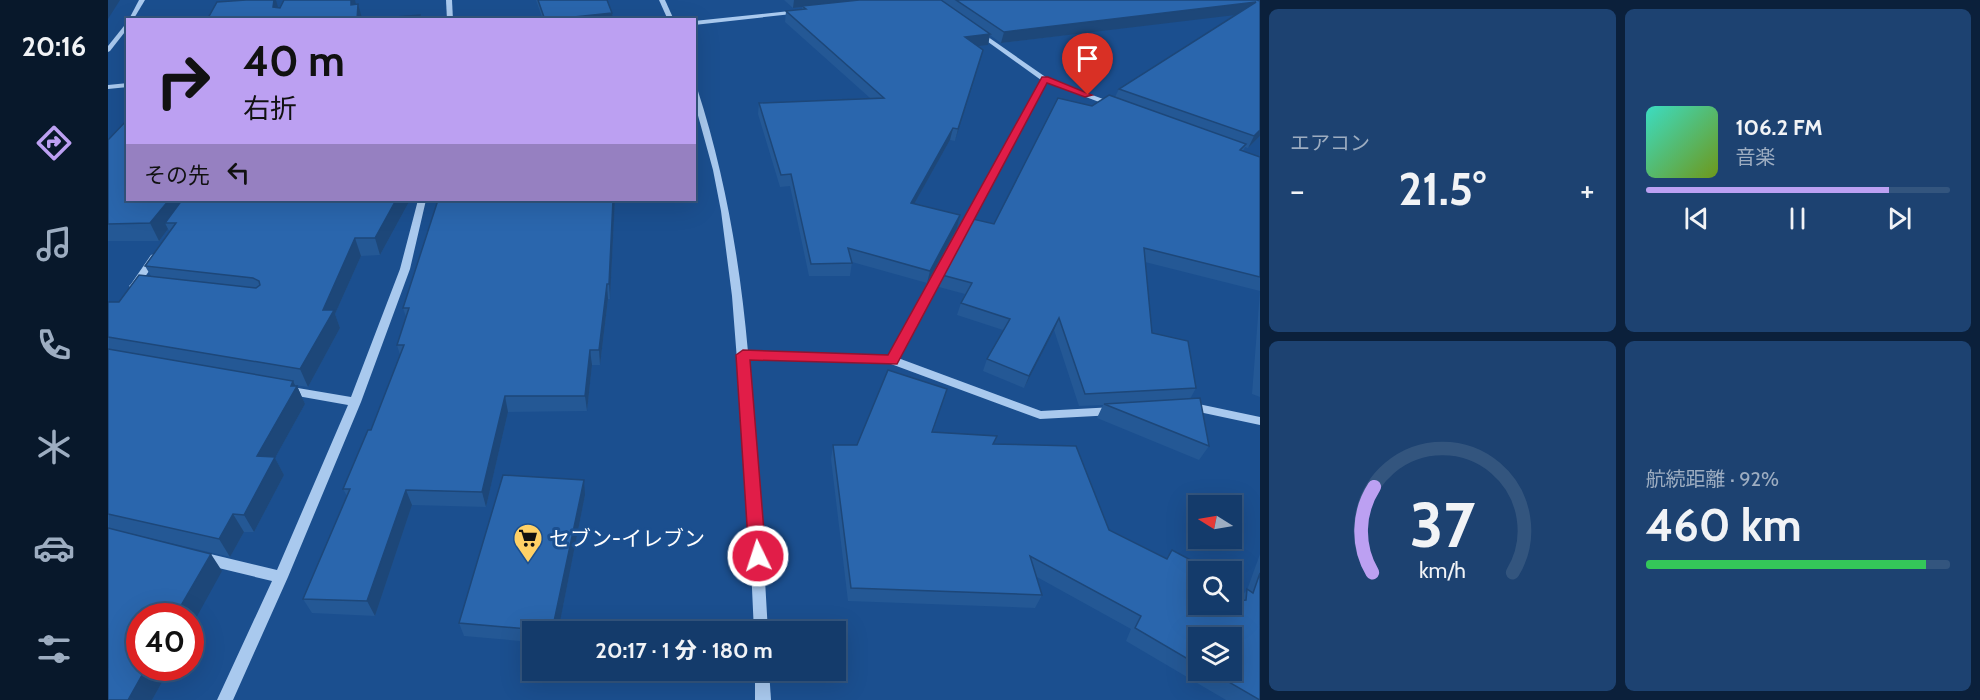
<!DOCTYPE html>
<html lang="ja">
<meta charset="utf-8">
<style>
body{margin:0;font-family:Cabin,"Noto Sans JP",sans-serif;background:#1d4271;color:#f1f3f6;height:100vh;display:flex;flex-direction:column;font-size:22px;white-space:nowrap}
*{box-sizing:border-box;margin:0}
p{font-size:20px;color:#9dadc1}
.icon{flex:none;width:33px;height:33px;fill:none;stroke:currentColor;stroke-width:2;stroke-linecap:round;stroke-linejoin:round}
.map{position:relative;flex:1;overflow:hidden}
.drawer{display:flex;flex-direction:column;gap:9px;padding:9px;background:#0b203b;width:720px}
.drawer>*{flex:none}
.hud{position:absolute;left:18px;top:18px;width:570px;height:183px;border-radius:0px;box-shadow:0 6px 24px #0002,0 0 0 2px #33557e;background:#bca0f2;color:#111;overflow:hidden}
.needle{width:39px;rotate:281deg}
.controls{position:absolute;left:1080px;top:495px;display:grid;gap:12px}
.controls a{display:grid;place-items:center;width:54px;height:54px;border-radius:0px;background:#143b6b;box-shadow:0 6px 24px #0002,0 0 0 2px #33557e;font-size:30px}
.speed{position:absolute;left:18px;top:603px;display:flex;gap:12px;font-size:30px;font-weight:700;text-align:center}
.speed>*{display:grid;place-content:center;width:78px;height:78px;border-radius:50%;background:#143b6b;box-shadow:0 6px 24px #0002,0 0 0 2px #33557e;line-height:1}
.speed .limit{border:9px solid #d22;background:#fff;color:#111}
.pin{position:absolute;display:grid;place-items:center;width:51px;height:51px;color:#fff;margin:-62px -26px;border-radius:50% 50% 50% 0;rotate:-45deg;box-shadow:0 0 6px #0007}
.pin .icon{rotate:45deg}
.me{position:absolute;width:66px;margin:-33px;rotate:356deg;stroke-linejoin:round;filter:drop-shadow(0 0 4px #0008)}
.turn{display:flex;align-items:center;gap:21px;height:126px;padding:0 18px;font-size:27px}
.turn .icon{width:78px;height:78px;stroke-width:2.5}
.turn b{display:block;font-size:42px;line-height:51px}
.then{display:flex;align-items:center;height:57px;padding:0 18px;background:#0003;gap:12px;font-size:22px}
.big{font-size:45px;font-weight:800;line-height:1.1}
.drawer .widget{flex:1;display:flex;flex-direction:column;justify-content:center;gap:9px;min-width:0;padding:0 21px;border-radius:9px;background:#1d4271}
.drawer .dial{align-items:center;gap:0}
.dial svg{height:156px;overflow:visible;fill:none;stroke:#33557e;stroke-width:7;stroke-linecap:round;text-anchor:middle}
.dial text{fill:#f1f3f6;stroke:none}
.song{display:flex;align-items:center;gap:18px}
.cover{width:72px;height:72px;border-radius:9px;background:linear-gradient(135deg,hsl(170 70% 55%),hsl(80 70% 35%))}
.played{height:6px;border-radius:3px;background:linear-gradient(90deg,#bca0f2 80%,#33557e 80%)}
.keys{display:flex;justify-content:space-around;direction:ltr}
.heat{display:flex;justify-content:space-between;align-items:center;font-size:33px;direction:ltr}
.charge{height:9px;border-radius:4px;background:linear-gradient(90deg,#34c759 92%,#33557e 0)}
.drawer .tiles{flex:1;display:grid;gap:9px;grid-template-columns:repeat(2,1fr)}
.trip{position:absolute;left:414px;top:621px;width:324px;height:60px;border-radius:0px;background:#143b6b;box-shadow:0 6px 24px #0002,0 0 0 2px #33557e;font-weight:800;line-height:60px;text-align:center}
main{display:flex;flex:1;min-height:0}
.tab-bar{display:flex;flex-direction:column;width:108px;justify-content:space-around;align-items:center;background:#08182b;color:#9dadc1}
.tab-bar .icon{width:42px;height:42px}
.tab-bar .selected{color:#bca0f2}
.tab-bar b{font-size:27px;color:#f1f3f6}
.map>svg:first-child{display:block}
.lines{fill:none;stroke-linecap:round;stroke-linejoin:round}
.minor{fill:#a9c9ee;fill-rule:evenodd}
.wall{fill:#245895;fill-rule:evenodd}
.shaded-wall{fill:#1d4779}
.building{fill:#2a66ad;stroke:#1d4779;stroke-width:1.5}
.route{fill:#e11d48;stroke:#92132f;stroke-width:1.5}
.labels{text-anchor:middle;dominant-baseline:central;stroke-width:6;stroke-linejoin:round;paint-order:stroke}
.near-poi-label{font-size:21px;fill:#fff;stroke:#1b4f8f;text-anchor:start}
</style>
<main>
<nav class="tab-bar">
<b>20:16</b>
<svg class="icon selected" aria-label="directions" viewBox="0 0 24 24"><path d="M12 3l9 9-9 9-9-9zM9 14v-3h6M13 9l2 2-2 2"/></svg>
<svg class="icon" aria-label="music" viewBox="0 0 24 24"><path d="M9 18V5l10-2v13"/><circle cx="6" cy="18" r="3"/><circle cx="16" cy="16" r="3"/></svg>
<svg class="icon" aria-label="phone" viewBox="0 0 24 24"><path d="M5 4h4l2 5-3 2q2 4 5 5l2-3 5 2v4C11 20 4 13 5 4z"/></svg>
<svg class="icon" aria-label="climate" viewBox="0 0 24 24"><path d="M12 3v18M4 7l16 10M4 17L20 7"/></svg>
<svg class="icon" aria-label="car" viewBox="0 0 24 24"><path d="M5 17H2v-5l4-1 3-4h7l3 4 3 1v5h-3M9 17h6M6 11h13"/><circle cx="7" cy="17" r="2"/><circle cx="17" cy="17" r="2"/></svg>
<svg class="icon" aria-label="filters" viewBox="0 0 24 24"><path d="M4 7h16M4 17h16"/><circle cx="9" cy="7" r="2"/><circle cx="15" cy="17" r="2"/></svg>
</nav>
<div class="map">
<svg width="1152" height="700" viewBox="0 0 1152 700">
<rect width="100%" height="100%" fill="#1b4f8f"/>
<g class="lines">
<g class="minor">
<path d="M31 0H37L25 20 20 21Z"/>
<path d="M338 0H344L345 20H339Z"/>
<path d="M551 0H557L566 20H560Z"/>
<path d="M691 10 693 11V13L586 25V21Z"/>
<path d="M20 21V28L2 51 0 52V46Z"/>
<path d="M869 32H873L939 78 1011 105 1004 107 939 82 790 358 933 411 1006 407 1010 408 1012 411 1010 414 1006 415 932 419 783 364 640 359 654 528 660 632H646L640 501 624 296 613 211 605 170 586 101V86L589 88C617 174 632 262 640 352L781 356 933 80 869 34Z"/>
<path d="M20 83V87L0 89V85Z"/>
<path d="M310 200H318L302 269 253 402 180 577 125 700H109L164 581 94 564 89 562 87 558 89 554 94 552 169 570 240 405 178 394 174 393 172 390 174 387 178 386 243 397 292 269Z"/>
<path d="M46 254 51 257 29 288H23L21 286 23 284 43 255Z"/>
<path d="M1081 402 1152 417V425L1077 409 1075 406 1077 403Z"/>
<path d="M647 670H661L663 700H647Z"/>
</g>
</g>
<g class="wall">
<path d="M428 0H499L505 20H435Z"/>
<path d="M676 0H1152V136L1140 148 1137 147 1135 151 1152 157V397L1144 394 1152 291 1037 262 1044 333 1088 388 1082 399 1101 446 1091 460 989 418 995 405 971 406 946 330 916 388 875 371 879 359 895 330 849 315 853 303 857 294 831 287 834 275 886 224 984 106 1007 97 1011 89 1129 14 893 43 882 35 880 45 869 46 872 61 847 141 842 140 806 204 852 215 849 228 819 283 744 262 742 276H701L682 186 672 187 650 114 651 103 762 98 677 22 678 11 694 10V7L685 8Z"/>
<path d="M0 140 20 200H302L272 255 253 256 227 314 232 328 200 387 187 385 189 386 197 404 167 458 176 475 146 532H136L122 557 16 532 114 571 32 668H62L44 700H0V302H11L43 276 37 266 62 232 60 229 51 241H0Z"/>
<path d="M507 200 502 299H500L492 365H484L479 411 400 412 378 507 304 505 267 616 204 613 195 599 239 496 235 489 263 430 292 355 289 345 298 317 295 308Z"/>
<path d="M839 389 825 432 886 444 1001 530 1058 559 1064 550 1129 601 1139 590 1152 554V700H1118L1018 641 1023 629 929 577 934 595 927 608 740 601 723 459 725 445H749ZM1090 638 1124 670H1090Z"/>
<path d="M477 495 450 632H424V642L356 636 351 623Z"/>
</g>
<g class="shaded-wall">
<path d="M0 0H12L0 19Z"/>
<path d="M166 0H168L171 11 165 7Z"/>
<path d="M243 0H247L248 5H243Z"/>
<path d="M686 0H765L694 6V7L685 8Z"/>
<path d="M1148 2 1144 13 893 43 896 32Z"/>
<path d="M250 4 254 18V20H249Z"/>
<path d="M504 13 505 20H444Z"/>
<path d="M882 34 880 45 854 48 857 37Z"/>
<path d="M875 50 872 61 847 141 850 129Z"/>
<path d="M845 128 842 140 800 215 803 203Z"/>
<path d="M1152 130V136L1140 148 1146 136Z"/>
<path d="M61 200H82L57 223 60 229 51 241 42 223Z"/>
<path d="M288 200H302L272 255 267 238Z"/>
<path d="M505 200H507L502 299 501 284Z"/>
<path d="M852 215 849 228 819 283 822 271Z"/>
<path d="M247 238 253 256 227 314 232 328 200 387 192 369 215 310Z"/>
<path d="M499 284 500 299 492 365 491 350Z"/>
<path d="M951 318 946 330 916 388 921 376Z"/>
<path d="M482 350 484 365 479 411 477 396Z"/>
<path d="M185 381 188 387 189 386 197 404 167 458 176 475 146 532 136 515 149 456Z"/>
<path d="M397 396 400 412 378 507 374 492Z"/>
<path d="M476 480 477 495 450 632H444Z"/>
<path d="M298 490 304 505 267 616 259 601Z"/>
<path d="M125 514 136 532 122 557 111 539Z"/>
<path d="M103 554 114 571 82 629V616H67Z"/>
<path d="M38 668H62L44 700H20Z"/>
</g>
<g class="building">
<path d="M138 0H166L165 7 172 8 176 0H243V5L250 4 249 20H99L109 2Z"/>
<path d="M430 0H499L504 13 437 20Z"/>
<path d="M751 0H833L882 34 857 37 875 50 850 129 845 128 803 203 852 215 822 271 740 248 744 263 703 264 683 174 673 175 651 103 776 98 678 11 698 9 694 6Z"/>
<path d="M848 0H1149L1152 1V130L1146 136 1011 89 1148 2 896 32Z"/>
<path d="M312 15 311 20H249Z"/>
<path d="M1001 95 1138 144 1132 150 1152 157V277L1036 248 1044 333 1080 341 1088 388 977 394 951 318 921 376 879 359 902 319 853 303 864 283 834 275 865 219 886 224 950 98 984 106Z"/>
<path d="M20 119V200H61L42 223 0 224V140Z"/>
<path d="M74 200H288L267 238H247L215 310H226L192 369 0 337V302H11L31 275 148 288 152 285 151 281 145 278 37 266 68 223H57Z"/>
<path d="M330 200H505L501 284H499L491 350H482L477 396H397L374 492 298 490 259 601 195 599 242 489H235L260 430H263L296 345H289L301 308H295Z"/>
<path d="M0 349 185 381 183 386H189L149 456 167 457 136 515 125 514 111 539 0 514Z"/>
<path d="M780 370 839 389 824 432 889 436 885 444 968 446 1001 530 1059 559 1064 550 1105 572H1090V604H1124V581L1125 582 1129 601 1138 600 1139 589 1145 593 1152 573V700L1100 670H1124V638H1090V665L1027 628 1033 616 922 556 934 595 743 588 725 445H749Z"/>
<path d="M1092 398 1101 446 996 404Z"/>
<path d="M395 475 476 480 444 631 351 623Z"/>
<path d="M0 528 103 554 67 616H32V668H38L20 700H0Z"/>
</g>
<path class="route" d="M934 77H940L984 95 977 97 939 83 789 364 642 360 658 556 656 562 650 564 644 562 641 556 628 355 635 350 780 355Z"/>
<defs>
<g id="supermarket-pin" transform="scale(1.5)"><path d="M0 17L-7.5 6A9.5 9.5 0 1 1 7.5 6Z" fill="#ffd166" stroke="#1b4f8f"/><path d="M-6-5.5h2.5l.6 2H6L4.5 2H-2.5L-4.4-4H-6ZM-1.5 3.2a1.3 1.3 0 1 0 .1 0ZM3 3.2a1.3 1.3 0 1 0 .1 0Z" fill="#111"/></g>
</defs>
<g fill-rule="evenodd">
<use href="#supermarket-pin" x="420" y="538"/>
</g>
<g class="labels">
<g class="near-poi-label">
<text x="441" y="538">セブン-イレブン</text>
</g>
</g>
</svg>
<div class="controls">
<a><svg class="needle" viewBox="-14 -14 28 28"><path d="M0-13l5 13h-10z" fill="#e53935"/><path d="M0 13l5-13h-10z" fill="#9dadc1"/></svg></a>
<a><svg class="icon" aria-label="search" viewBox="0 0 24 24"><circle cx="10" cy="10" r="6"/><path d="M15 15l6 6"/></svg></a>
<a><svg class="icon" aria-label="layers" viewBox="0 0 24 24"><path d="M12 4l9 5-9 5-9-5zM3 14l9 5 9-5"/></svg></a>
</div>
<div class="speed"><div class="limit">40</div></div>
<div class="pin" style="left:980px;top:95px;background:#d93025"><svg class="icon" aria-label="arrive" viewBox="0 0 24 24"><path d="M6 21V4h12l-3 4 3 4H6"/></svg></div>
<svg class="me" style="left:650px;top:556px" viewBox="-20 -20 40 40"><circle r="17" fill="#e11d48" stroke="#fff" stroke-width="3"/><path d="M0-11L8 9 0 5-8 9z" fill="#fff"/></svg>
<div class="trip">20:17 · 1 分 · 180 m</div>
<div class="hud">
<div class="turn"><svg class="icon" aria-label="right" viewBox="0 0 24 24"><path d="M7 20v-9h11M14 6l5 5-5 5"/></svg><div><b>40 m</b>右折</div></div>
<div class="then">その先<svg class="icon" aria-label="left" viewBox="0 0 24 24"><path d="M17 20v-9H6M10 6l-5 5 5 5"/></svg></div>
</div>
</div>
<section class="drawer">
<div class="tiles">
<div class="widget"><p>エアコン</p>
<div class="heat"><a>−</a><b class="big">21.5°</b><a>+</a></div>
</div>
<div class="widget">
<div class="song"><i class="cover"></i><div><b>106.2 FM</b><p>音楽</p></div></div>
<div class="played"></div>
<div class="keys"><svg class="icon" aria-label="previous" viewBox="0 0 24 24"><path d="M18 5L8 12l10 7zM5 5v14"/></svg><svg class="icon" aria-label="pause" viewBox="0 0 24 24"><path d="M8 5v14M16 5v14"/></svg><svg class="icon" aria-label="next" viewBox="0 0 24 24"><path d="M6 5l10 7-10 7zM19 5v14"/></svg></div>
</div>
<div class="widget dial"><svg viewBox="0 0 100 80">
<path d="M14 69A42 42 0 1 1 86 69"/>
<path d="M14 69A42 42 0 0 1 15 25" stroke="#bca0f2"/>
<text x="50" y="56" font-size="32" font-weight="700">37</text>
<text x="50" y="72" font-size="11">km/h</text>
</svg></div>
<div class="widget"><p>航続距離 · 92%</p><b class="big">460 km</b><div class="charge"></div></div>
</div>
</section>
</main>
